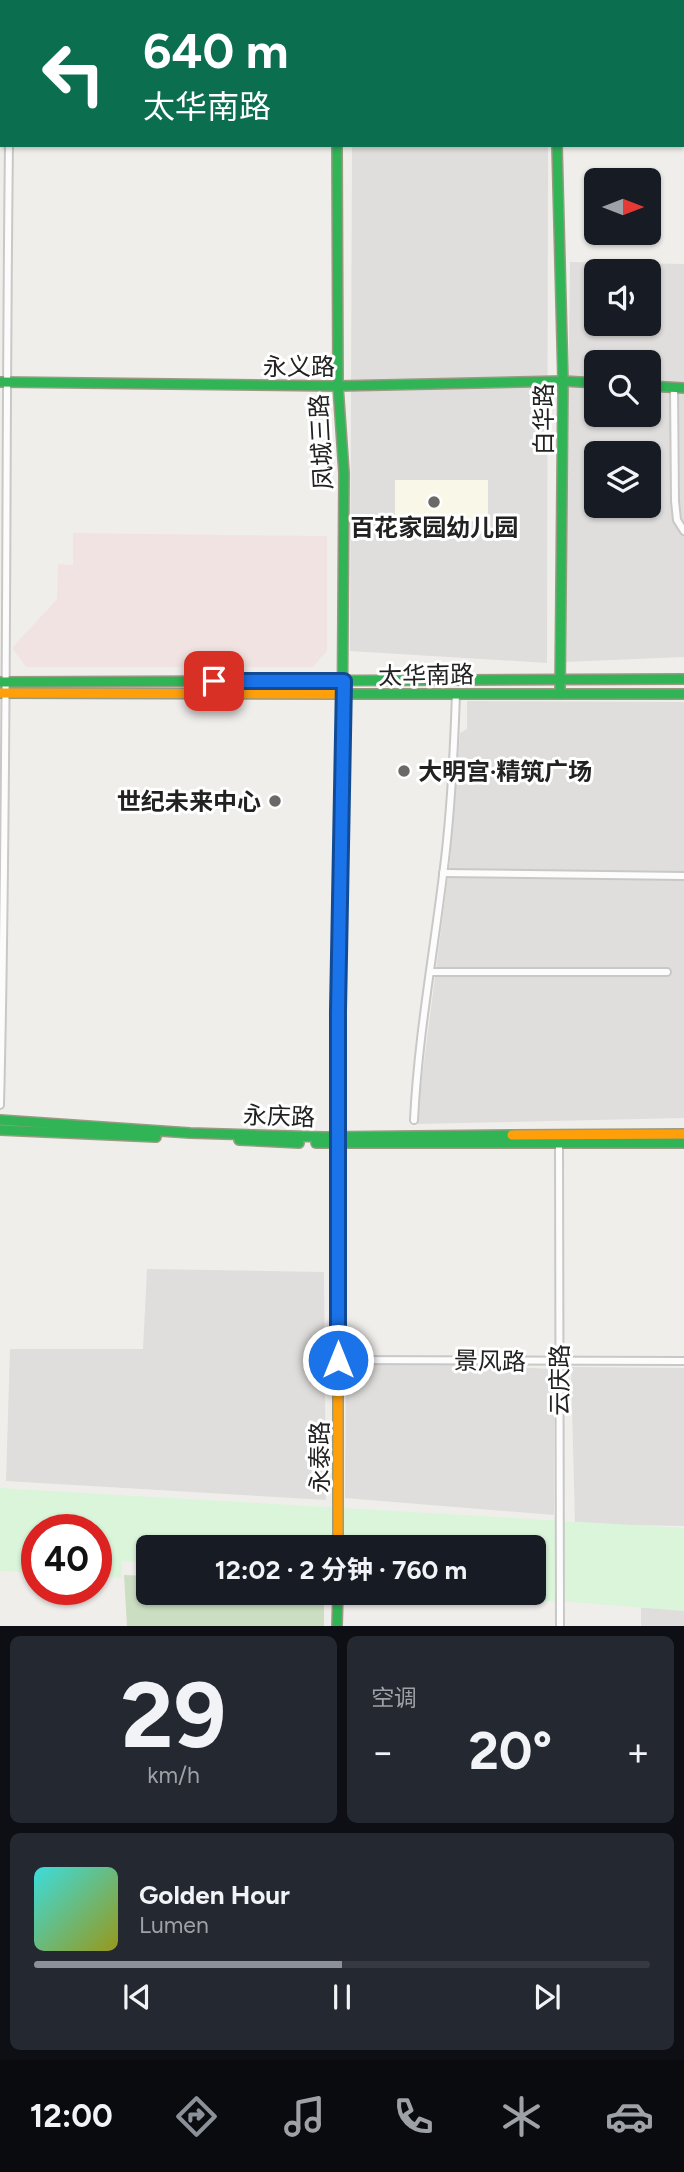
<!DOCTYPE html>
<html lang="zh">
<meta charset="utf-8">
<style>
body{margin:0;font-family:Figtree,"Noto Sans SC",sans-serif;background:#242831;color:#f1f3f6;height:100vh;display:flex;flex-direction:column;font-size:26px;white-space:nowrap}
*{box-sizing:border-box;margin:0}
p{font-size:23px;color:#9ea1a6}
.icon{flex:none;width:38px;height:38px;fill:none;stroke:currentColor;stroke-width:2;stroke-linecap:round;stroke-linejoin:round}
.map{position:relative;height:1626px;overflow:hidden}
.details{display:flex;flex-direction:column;gap:10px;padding:10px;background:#0d0f14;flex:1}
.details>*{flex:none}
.top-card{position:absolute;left:0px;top:0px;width:684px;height:147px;box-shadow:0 2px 5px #0004;background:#0b6e4f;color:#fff;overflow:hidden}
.needle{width:46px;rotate:90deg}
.tools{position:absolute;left:584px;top:168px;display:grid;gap:14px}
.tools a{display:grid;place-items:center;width:77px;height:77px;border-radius:10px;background:#171b24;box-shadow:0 2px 5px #0004;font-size:35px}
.speed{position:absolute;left:21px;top:1514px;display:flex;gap:14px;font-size:35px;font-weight:700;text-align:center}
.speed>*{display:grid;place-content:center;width:91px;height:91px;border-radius:50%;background:#171b24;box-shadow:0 2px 5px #0004;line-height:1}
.speed .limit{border:10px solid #d22;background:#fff;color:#111}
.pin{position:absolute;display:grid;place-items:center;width:60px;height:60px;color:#fff;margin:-30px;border-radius:14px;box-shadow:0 4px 10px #0006}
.me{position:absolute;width:77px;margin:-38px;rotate:0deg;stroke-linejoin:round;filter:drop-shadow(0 0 5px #0008)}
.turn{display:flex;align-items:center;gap:24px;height:147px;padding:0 28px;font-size:32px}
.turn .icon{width:91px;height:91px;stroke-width:2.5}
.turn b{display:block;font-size:49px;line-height:60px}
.big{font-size:52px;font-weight:700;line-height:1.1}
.details .widget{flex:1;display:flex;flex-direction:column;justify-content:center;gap:10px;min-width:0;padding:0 24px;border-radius:10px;background:#242831}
.details .dial{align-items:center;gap:0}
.dial b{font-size:91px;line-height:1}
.song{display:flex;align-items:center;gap:21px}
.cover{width:84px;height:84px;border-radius:10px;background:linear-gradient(135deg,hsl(180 70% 55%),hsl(60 70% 35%))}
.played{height:7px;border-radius:4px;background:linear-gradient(90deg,#8c9099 50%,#363941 50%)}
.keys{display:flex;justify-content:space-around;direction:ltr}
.heat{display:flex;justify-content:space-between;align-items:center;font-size:38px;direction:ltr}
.details .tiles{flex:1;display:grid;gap:10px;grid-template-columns:1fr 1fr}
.widget:last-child{grid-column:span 2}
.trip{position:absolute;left:136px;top:1535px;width:410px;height:70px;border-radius:10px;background:#171b24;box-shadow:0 2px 5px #0004;font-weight:700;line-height:70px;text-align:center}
.tab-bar{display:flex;height:112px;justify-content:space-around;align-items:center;background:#090b0e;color:#9ea1a6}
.tab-bar .icon{width:49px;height:49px}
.tab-bar .current{color:#8c9099}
.tab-bar b{font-size:32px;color:#f1f3f6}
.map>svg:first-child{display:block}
.residential{fill:#dfdedc;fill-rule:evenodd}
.commercial{fill:#f1e3e1}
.education{fill:#f8f7e8}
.forest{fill:#cbdec1}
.park{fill:#daf5da}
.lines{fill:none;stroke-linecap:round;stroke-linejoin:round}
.street-casing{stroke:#c9c8c7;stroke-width:10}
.fast-casing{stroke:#999a82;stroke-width:12}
.slow-casing{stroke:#999a82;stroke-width:12}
.jam-casing{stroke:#999a82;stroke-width:12}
.street{stroke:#fdfcfc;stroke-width:6}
.fast{stroke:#30b455;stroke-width:9}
.slow{stroke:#ff9f0a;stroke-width:9}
.jam{stroke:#e5322d;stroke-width:9}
.route-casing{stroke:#114b97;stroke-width:18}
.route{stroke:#1a73e8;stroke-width:12}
.poi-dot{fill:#6a6968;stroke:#fff;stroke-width:2.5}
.labels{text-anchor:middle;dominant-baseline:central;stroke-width:6;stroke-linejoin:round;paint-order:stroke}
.street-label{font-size:24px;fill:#222;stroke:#fff}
.poi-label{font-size:24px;font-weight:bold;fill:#222;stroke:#fff}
</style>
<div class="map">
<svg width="684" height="1626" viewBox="0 0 684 1626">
<rect width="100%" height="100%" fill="#f0eeeb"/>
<g class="residential">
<rect x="352" y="0" width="206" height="2"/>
<path d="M569 0H684V75L682 2H569Z"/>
<path d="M352 145H548L547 663 350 651Z"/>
<path d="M570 262 684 264V657L565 662ZM597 271H649V324H597ZM597 362H649V415H597ZM597 453H649V506H597Z"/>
<path d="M467 701 684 702V1118L416 1124 450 861 460 733 467 729Z"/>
<path d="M147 1269 324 1272 326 1500 6 1481 10 1349H143Z"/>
<path d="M346 1360 554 1369V1515L345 1498Z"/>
<path d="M571 1367 684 1368V1526L575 1524Z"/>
<rect x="641" y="1608" width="43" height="18"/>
</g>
<path class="commercial" d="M73 533 327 536V651L313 667H26L12 648 57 599 58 564 73 565Z"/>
<g class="education">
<rect x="111" y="0" width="220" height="2"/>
<rect x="395" y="480" width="93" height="41"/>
</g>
<path class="forest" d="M124 1575 149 1576V1592L324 1593V1626H127Z"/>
<path class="park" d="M0 1488 684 1528V1611L571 1602 396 1595 395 1593 534 1592V1547H149V1563L122 1561V1578L96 1576V1530H37V1573L0 1571Z"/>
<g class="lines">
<g class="street-casing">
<g id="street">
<path d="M674 388 675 501 677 520 684 531"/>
<path d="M443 873 684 876"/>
<path d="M430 972H667"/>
<path d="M0 1105C8 785 5 465 9 145"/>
<path d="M414 1120C418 1038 433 957 443 875 451 815 454 754 456 693"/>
<path d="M559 1141 560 1626"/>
<path d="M338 1360 684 1361"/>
</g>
</g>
<g class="fast-casing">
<g id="fast">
<path d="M96 0V2"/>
<path d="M339 0V2"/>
<path d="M682 101 684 100"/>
<path d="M0 128H2"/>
<path d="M337 145 338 386 344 473 341 894"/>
<path d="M557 145 563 381 560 694"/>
<path d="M0 382 338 386 563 381 597 383"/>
<path d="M649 386 684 388"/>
<path d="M0 682 684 679"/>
<path d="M345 694H684"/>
<path d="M0 1120 190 1133 324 1137 512 1135"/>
<path d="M0 1130 156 1137"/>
<path d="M239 1140 299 1143"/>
<path d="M316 1143H684"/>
<path d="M337 1626 338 1592"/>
</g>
</g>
<g class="slow-casing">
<g id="slow">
<path d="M682 90 684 89"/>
<path d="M0 693 345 694"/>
<path d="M512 1135 684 1134"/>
<path d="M338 1149V1547"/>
</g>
</g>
<g class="jam-casing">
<g id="jam">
<path d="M559 0V2"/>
<path d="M0 137H2"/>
<path d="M338 1149 341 894"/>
</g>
</g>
<use href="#street" class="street"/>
<use href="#fast" class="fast"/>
<use href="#slow" class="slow"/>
<use href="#jam" class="jam"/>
</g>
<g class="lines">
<g class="route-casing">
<path id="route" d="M214 681H344L338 1011V1360"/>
</g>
<use href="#route" class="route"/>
</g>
<g class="poi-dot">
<circle cx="434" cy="502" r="7"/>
<circle cx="404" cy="771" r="7"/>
<circle cx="275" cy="801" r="7"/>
</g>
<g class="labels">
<g class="street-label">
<text x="299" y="366">永义路</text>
<text transform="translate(543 419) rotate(-90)">白华路</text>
<text transform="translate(321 442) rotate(-93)">凤城三路</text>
<text transform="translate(426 675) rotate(-1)">太华南路</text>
<text transform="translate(279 1116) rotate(2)">永庆路</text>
<text transform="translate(490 1361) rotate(1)">景风路</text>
<text transform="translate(559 1380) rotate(-90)">云庆路</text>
<text transform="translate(319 1457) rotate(-90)">永泰路</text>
</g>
<g class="poi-label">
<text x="434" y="527">百花家园幼儿园</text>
<text x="418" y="771" text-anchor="start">大明宫·精筑广场</text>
<text x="261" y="801" text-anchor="end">世纪未来中心</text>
</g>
</g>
</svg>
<div class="tools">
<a><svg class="needle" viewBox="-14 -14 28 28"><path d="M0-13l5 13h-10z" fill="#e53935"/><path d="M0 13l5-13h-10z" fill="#9ea1a6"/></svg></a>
<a><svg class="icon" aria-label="sound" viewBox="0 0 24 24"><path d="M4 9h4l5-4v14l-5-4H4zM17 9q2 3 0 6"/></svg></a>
<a><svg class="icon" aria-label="search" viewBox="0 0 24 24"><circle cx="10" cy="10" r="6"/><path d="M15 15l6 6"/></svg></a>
<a><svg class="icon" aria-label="layers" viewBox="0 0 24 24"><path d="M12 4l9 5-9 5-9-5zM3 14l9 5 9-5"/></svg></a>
</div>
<div class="speed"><div class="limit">40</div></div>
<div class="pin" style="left:214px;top:681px;background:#d93025"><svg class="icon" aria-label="arrive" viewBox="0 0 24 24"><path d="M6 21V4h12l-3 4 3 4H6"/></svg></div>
<svg class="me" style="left:338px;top:1360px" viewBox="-20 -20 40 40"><circle r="17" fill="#1a73e8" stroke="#fff" stroke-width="3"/><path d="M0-11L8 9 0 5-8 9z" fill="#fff"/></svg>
<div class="trip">12:02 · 2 分钟 · 760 m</div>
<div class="top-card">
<div class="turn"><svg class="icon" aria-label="left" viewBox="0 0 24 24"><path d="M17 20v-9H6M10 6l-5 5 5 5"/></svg><div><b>640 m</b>太华南路</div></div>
</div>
</div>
<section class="details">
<div class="tiles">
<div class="widget dial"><b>29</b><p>km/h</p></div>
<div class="widget"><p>空调</p>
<div class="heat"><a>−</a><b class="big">20°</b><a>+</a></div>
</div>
<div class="widget">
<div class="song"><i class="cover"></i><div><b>Golden Hour</b><p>Lumen</p></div></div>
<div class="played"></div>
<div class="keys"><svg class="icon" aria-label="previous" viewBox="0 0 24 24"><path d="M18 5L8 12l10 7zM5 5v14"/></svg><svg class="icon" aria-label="pause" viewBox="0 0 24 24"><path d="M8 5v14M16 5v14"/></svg><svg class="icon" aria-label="next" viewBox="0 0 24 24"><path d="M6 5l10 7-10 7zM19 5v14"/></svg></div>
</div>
</div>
</section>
<nav class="tab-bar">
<b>12:00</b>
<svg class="icon current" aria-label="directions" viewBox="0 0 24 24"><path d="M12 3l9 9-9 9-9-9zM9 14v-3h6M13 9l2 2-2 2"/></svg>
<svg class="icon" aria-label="music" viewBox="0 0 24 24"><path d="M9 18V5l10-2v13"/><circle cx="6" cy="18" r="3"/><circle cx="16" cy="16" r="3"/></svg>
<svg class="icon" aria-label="phone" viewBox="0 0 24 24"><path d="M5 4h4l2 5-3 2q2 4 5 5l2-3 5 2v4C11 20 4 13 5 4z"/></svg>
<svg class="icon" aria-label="climate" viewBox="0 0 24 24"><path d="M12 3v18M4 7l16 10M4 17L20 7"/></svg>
<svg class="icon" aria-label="car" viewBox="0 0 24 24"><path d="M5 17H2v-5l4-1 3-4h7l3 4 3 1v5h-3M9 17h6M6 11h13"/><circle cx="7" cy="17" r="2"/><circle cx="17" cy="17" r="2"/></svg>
</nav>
